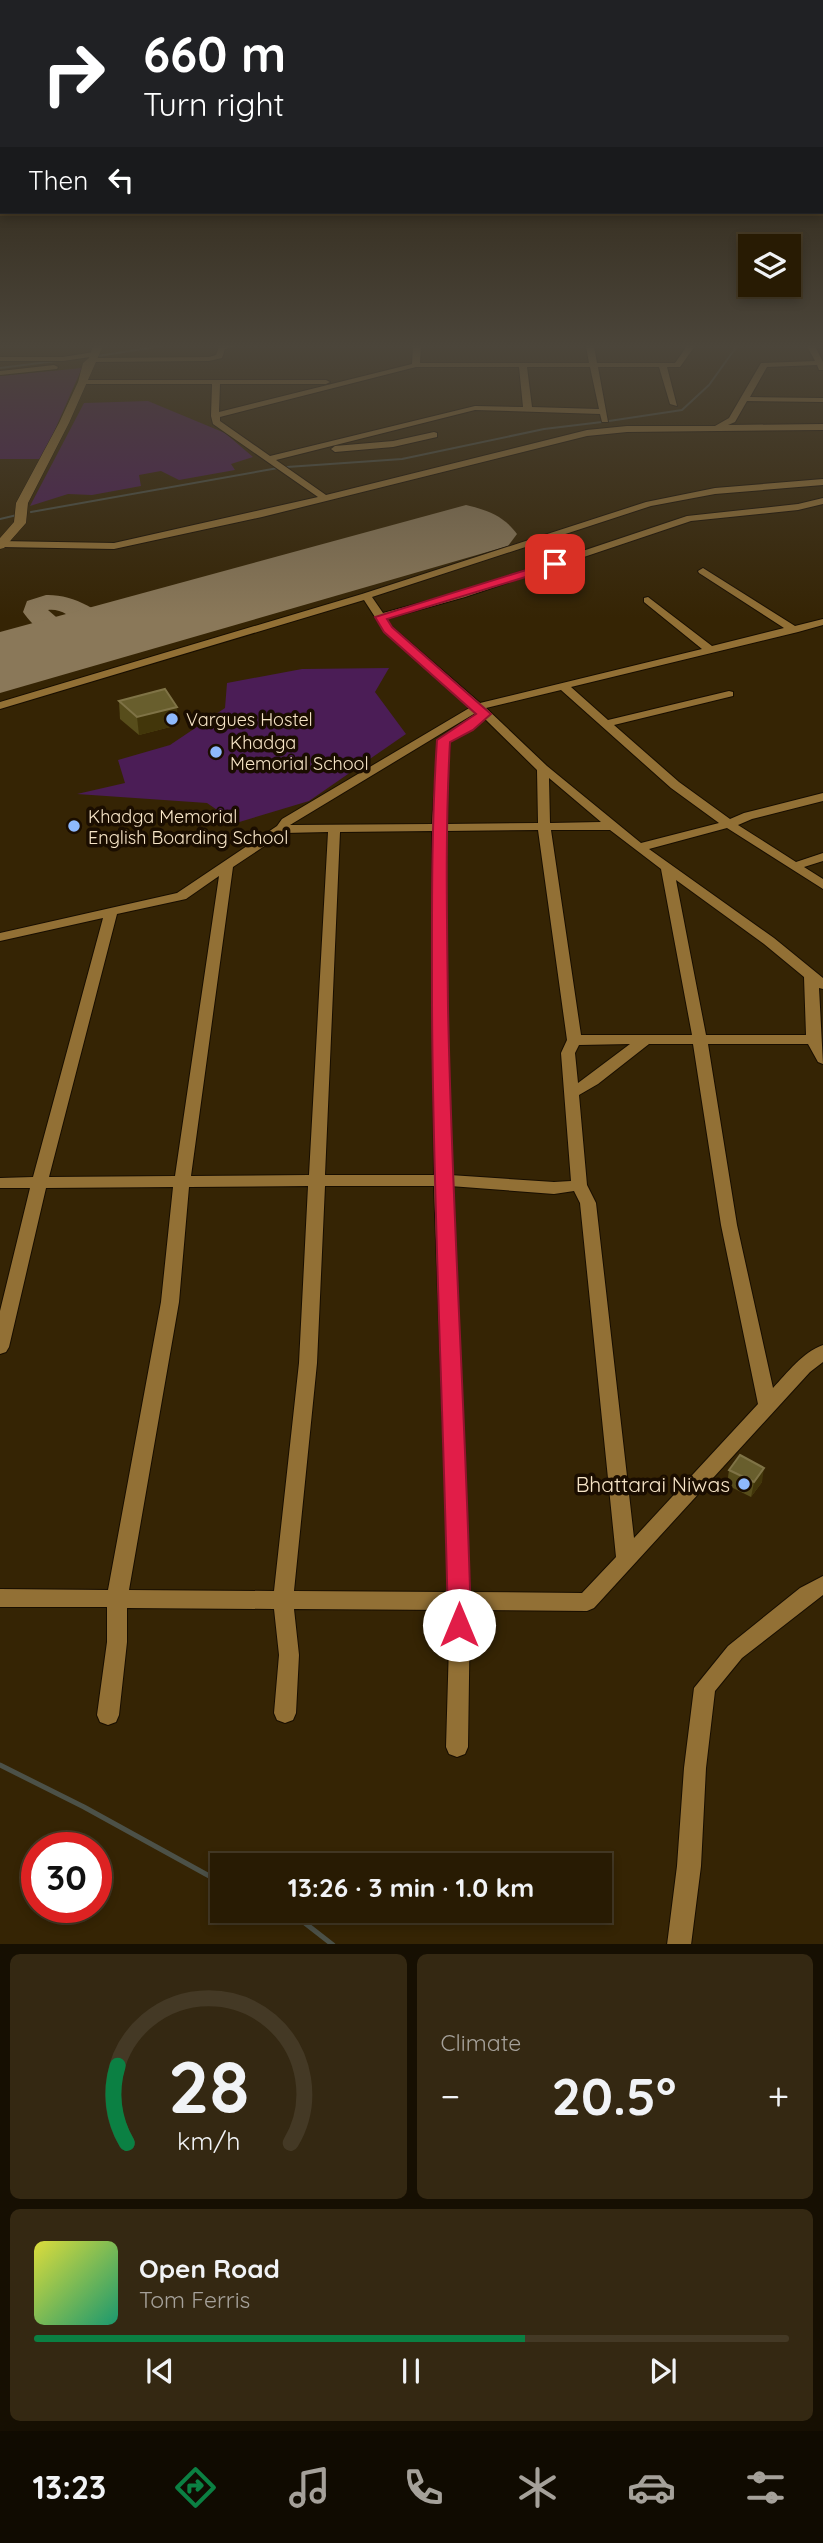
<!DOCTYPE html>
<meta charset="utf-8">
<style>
body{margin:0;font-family:Quicksand,sans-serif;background:#342812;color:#f1f3f6;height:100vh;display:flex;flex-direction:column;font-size:26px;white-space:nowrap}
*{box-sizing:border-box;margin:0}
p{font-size:23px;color:#a5a19a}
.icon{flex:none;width:38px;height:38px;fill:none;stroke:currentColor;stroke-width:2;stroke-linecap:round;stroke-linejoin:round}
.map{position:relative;height:1944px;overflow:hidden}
.drawer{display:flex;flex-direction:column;gap:10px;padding:10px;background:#160f02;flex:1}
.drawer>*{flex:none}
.banner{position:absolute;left:0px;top:0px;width:824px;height:214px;box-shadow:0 4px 10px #0003,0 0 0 2px #443925;background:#202124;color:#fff;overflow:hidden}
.fabs{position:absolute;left:738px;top:234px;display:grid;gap:14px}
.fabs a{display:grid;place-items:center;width:63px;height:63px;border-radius:0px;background:#281b03;box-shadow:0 4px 10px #0003,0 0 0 2px #443925;font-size:35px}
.speed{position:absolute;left:21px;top:1832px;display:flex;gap:14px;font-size:35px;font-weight:700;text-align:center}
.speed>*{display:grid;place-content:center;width:91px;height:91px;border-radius:50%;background:#281b03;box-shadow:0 4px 10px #0003,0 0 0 2px #443925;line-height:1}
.speed .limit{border:10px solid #d22;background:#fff;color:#111}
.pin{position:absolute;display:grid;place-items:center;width:60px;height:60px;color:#fff;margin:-30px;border-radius:14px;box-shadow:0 4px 10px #0006}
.me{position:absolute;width:77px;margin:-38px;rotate:0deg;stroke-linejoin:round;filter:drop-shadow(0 0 5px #0008)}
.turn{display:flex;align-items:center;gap:24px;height:147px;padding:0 28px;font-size:32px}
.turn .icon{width:91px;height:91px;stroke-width:2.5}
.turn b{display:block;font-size:49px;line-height:60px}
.then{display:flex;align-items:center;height:66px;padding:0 28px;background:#0003;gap:14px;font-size:26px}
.big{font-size:52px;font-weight:700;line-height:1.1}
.drawer .tile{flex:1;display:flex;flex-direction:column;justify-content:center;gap:10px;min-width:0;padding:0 24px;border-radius:10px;background:#342812}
.drawer .dial{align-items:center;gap:0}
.dial svg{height:182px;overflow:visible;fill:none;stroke:#443925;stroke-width:7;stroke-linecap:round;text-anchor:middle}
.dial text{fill:#f1f3f6;stroke:none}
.song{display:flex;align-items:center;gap:21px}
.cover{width:84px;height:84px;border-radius:10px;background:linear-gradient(135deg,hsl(60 70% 55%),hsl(160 70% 35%))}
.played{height:7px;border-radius:4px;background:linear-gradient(90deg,#0b8043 65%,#443925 65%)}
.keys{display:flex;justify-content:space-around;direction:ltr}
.heat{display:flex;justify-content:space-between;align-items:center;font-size:38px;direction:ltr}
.drawer .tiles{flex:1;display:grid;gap:10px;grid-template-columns:1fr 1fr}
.tile:last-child{grid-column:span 2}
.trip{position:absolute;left:210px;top:1853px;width:402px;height:70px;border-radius:0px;background:#281b03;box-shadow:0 4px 10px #0003,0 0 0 2px #443925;font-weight:700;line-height:70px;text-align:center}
.dock{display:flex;height:112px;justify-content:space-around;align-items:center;background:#100b01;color:#a5a19a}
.dock .icon{width:49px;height:49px}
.dock .on{color:#0b8043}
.dock b{font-size:32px;color:#f1f3f6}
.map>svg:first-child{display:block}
.green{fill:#4b1d56}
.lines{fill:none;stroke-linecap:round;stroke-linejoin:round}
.stream-far1{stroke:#4c5148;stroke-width:2}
.stream{stroke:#4c5148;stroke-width:5}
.taxiway{fill:#8a7859;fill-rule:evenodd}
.runway{fill:#8a7859;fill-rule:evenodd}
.minor-casing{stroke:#180e00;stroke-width:2}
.tertiary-casing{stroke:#180e00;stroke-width:1}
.minor{fill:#927035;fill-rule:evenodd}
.tertiary{fill:#927035;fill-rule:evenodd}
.wall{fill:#574d1b}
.shaded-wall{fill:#42360a}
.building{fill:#685e2d;stroke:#7f7346;stroke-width:2}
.route{fill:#e11d48;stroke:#92132f;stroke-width:2}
.poi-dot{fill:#8eb9fd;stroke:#1a0d00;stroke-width:2.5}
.labels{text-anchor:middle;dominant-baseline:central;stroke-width:7;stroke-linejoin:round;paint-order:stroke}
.poi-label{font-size:18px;fill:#f7e5c7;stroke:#1a0d00;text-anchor:start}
.near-poi-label{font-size:21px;fill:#f7e5c7;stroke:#1a0d00;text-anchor:end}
</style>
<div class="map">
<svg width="823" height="1945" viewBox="0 0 823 1945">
<rect width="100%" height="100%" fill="#352404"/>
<g class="green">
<path d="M82 368 42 459H0V376Z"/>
<path d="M148 401 225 433 253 457 231 464 235 470 179 480 161 471 139 475 141 486 92 495 68 494 30 506 84 403Z"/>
<path d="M389 668 375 692 406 734 309 801 236 823 207 803 77 794 125 783 118 760 170 745 225 708 227 683 302 669Z"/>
</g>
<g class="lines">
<g class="stream-far1">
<path d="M98 356 162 346"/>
<path d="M0 368 64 360"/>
<path d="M609 421 682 410 709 385 737 346"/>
<path d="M287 467 402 459 544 429 602 422"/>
<path d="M31 512 278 468"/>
<path d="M0 519 17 515"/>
</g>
<g class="stream">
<path d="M0 1765 84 1807 222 1883"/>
<path d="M280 1911 301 1920 333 1945"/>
</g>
<path class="taxiway" d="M46 595C72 594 103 610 118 632L114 637C87 644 75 607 48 610L85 642 81 647C61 652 34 628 23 612L27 601Z"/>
<path class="runway" d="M466 505C487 510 504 516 517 534L508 546 0 693V632Z"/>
<g class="minor-casing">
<g id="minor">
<path d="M219 346H234L225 349 222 358 209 361 93 362 89 360 93 358 209 357 216 355Z"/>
<path d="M413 346H421L420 363H589L586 346H594L597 363H675L687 346H695L680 367H667L677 406 670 404 659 367H598L608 422H602L600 414 475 410 276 460 326 495 587 430 627 426H715L729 418 761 363 815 361 807 346H815L823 362V370H819L817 365 767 367 750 397 823 398V402L747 401 735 422 728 425 823 424V430L627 432 587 436 262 517 114 549 0 547V541L114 543 318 497 213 424 211 416 212 384H80V380H326L330 382 326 384H220L219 412 412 364ZM416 367H519L523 407 475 406 270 456 220 421V417ZM527 367H590L599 409 532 407Z"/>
<path d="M94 352 98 354 97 356 63 361H0V357H63Z"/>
<path d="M54 365 58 367 57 369 0 375V371Z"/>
<path d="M434 432 437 433V437L393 447 335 452 331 449 335 446 393 441Z"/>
<path d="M823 479V485L715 494 651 506 372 597 383 613 457 593 687 516 798 504 823 498V504L798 510 691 521 465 597 386 619 392 627 480 703 702 649 644 602V598L648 597 712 646 784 628 699 573 698 571 703 568 795 626 823 619V625L798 632 571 687 608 720 729 691 733 692V696L614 725 679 782 730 819 744 813 823 793V801L752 819 738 825 796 862 823 853V861L804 867 823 879V889L727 828 649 849 774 938 823 978V989L819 988 823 1064 818 1062 808 1044H708L737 1225 773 1388C787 1373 803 1352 823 1345V1362L810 1372 594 1608 587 1611 470 1610 468 1747 465 1754 457 1757 449 1754 446 1747 450 1610 294 1609 299 1655 296 1713 293 1720 285 1723 277 1720 274 1713 279 1655 274 1609 127 1608V1642L119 1715 116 1722 108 1725 100 1722 97 1715 107 1642V1607H0V1589L108 1590 161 1302 173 1187 46 1188 9 1347 6 1352 0 1354V1311L30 1188H0V1178L33 1177 103 918 0 941V933L177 893 277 826 282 819 471 707 384 631 364 600 0 709V702L362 594 646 502 715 488ZM561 690 671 788 719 823 641 843 547 766 486 708ZM477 712 465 725 438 740 432 824 290 825ZM485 719 537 770 538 823 444 824 450 742 473 729ZM549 778 601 822 550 823ZM538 830 567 1040 561 1053 571 1181 554 1182 450 1175 444 831ZM551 830H610L661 869 692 1035H581ZM432 831 434 1175H325L340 832ZM328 832 309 1175 191 1176 233 867 284 833ZM219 876 175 1176 49 1177 117 914 186 899ZM676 880 764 944 804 977 806 1035H706ZM630 1044 578 1083 575 1053 579 1045ZM649 1044H693L721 1225 758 1404 634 1538 596 1203 587 1185 579 1095 598 1084ZM308 1186 299 1363 274 1591 129 1590 179 1302 189 1187ZM325 1186H434L449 1592 294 1591 317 1363ZM450 1186 554 1194 574 1191 580 1203 616 1557 582 1593 470 1592Z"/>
<path d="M823 1576V1595L742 1658 715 1691 706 1768 701 1866 691 1945H667L677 1866 684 1768 694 1688 728 1646 800 1588Z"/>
</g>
</g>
<g class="tertiary-casing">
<path id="tertiary" d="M93 346H103L69 423 28 503 26 523 4 548 0 549V538L14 522 16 503 59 423 78 382 83 363 89 358Z"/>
</g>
<use href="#minor" class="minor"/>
<use href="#tertiary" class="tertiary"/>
</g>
<g class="wall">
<path d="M119 701 178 725 139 735 120 719Z"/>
<path d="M729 1470 762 1482 751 1497 727 1485Z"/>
</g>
<g class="shaded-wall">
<path d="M177 707 178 725 139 735 137 717Z"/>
<path d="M764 1468 762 1482 751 1497 754 1482Z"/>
</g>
<g class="building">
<path d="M165 689 177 707 137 717 119 701Z"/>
<path d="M740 1455 764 1468 754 1482 729 1470Z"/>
</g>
<linearGradient id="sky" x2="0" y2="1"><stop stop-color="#1d1402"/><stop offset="0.56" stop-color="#4b453a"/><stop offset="1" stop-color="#4b453a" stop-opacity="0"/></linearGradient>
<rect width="823" height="618" fill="url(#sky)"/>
<path class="route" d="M555 561 561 564 559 567 387 619 392 627 491 714 473 730 450 742C445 830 447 918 448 1007 452 1213 466 1419 471 1625L468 1633 459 1636 451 1633 448 1625C444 1419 433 1212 432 1005 432 917 431 829 437 740L476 714 384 632 375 617Z"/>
<g class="poi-dot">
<circle cx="172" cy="719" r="7"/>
<circle cx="216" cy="752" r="7"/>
<circle cx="74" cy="826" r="7"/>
<circle cx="744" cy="1484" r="7"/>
</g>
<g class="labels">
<g class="poi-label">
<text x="186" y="719">Vargues Hostel</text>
<text x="230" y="742">Khadga<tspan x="230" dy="21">Memorial School</tspan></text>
<text x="88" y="816">Khadga Memorial<tspan x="88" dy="21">English Boarding School</tspan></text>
</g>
<g class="near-poi-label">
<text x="730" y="1484">Bhattarai Niwas</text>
</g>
</g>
</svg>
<div class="fabs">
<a><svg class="icon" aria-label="layers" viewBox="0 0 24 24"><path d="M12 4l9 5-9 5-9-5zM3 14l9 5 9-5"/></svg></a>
</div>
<div class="speed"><div class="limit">30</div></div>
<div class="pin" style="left:555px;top:564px;background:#d93025"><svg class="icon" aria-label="arrive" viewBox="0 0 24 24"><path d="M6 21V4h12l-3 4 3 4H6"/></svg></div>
<svg class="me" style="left:459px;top:1625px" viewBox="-20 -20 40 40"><circle r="19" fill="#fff"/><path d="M0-13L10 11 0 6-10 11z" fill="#e11d48"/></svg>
<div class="trip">13:26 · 3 min · 1.0 km</div>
<div class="banner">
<div class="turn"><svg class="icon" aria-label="right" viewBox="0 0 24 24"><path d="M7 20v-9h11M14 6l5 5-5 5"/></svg><div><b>660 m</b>Turn right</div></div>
<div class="then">Then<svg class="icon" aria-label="left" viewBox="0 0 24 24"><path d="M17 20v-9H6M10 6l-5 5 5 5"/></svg></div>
</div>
</div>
<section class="drawer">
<div class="tiles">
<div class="tile dial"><svg viewBox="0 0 100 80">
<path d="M14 69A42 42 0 1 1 86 69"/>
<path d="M14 69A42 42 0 0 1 10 35" stroke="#0b8043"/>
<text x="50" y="56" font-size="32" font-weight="700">28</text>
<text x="50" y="72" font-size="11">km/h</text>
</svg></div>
<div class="tile"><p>Climate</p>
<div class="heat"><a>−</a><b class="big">20.5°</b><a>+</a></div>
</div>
<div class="tile">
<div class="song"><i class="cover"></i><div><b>Open Road</b><p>Tom Ferris</p></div></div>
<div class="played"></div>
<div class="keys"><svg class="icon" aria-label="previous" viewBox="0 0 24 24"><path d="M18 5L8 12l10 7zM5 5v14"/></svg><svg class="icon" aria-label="pause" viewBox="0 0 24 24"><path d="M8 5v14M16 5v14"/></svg><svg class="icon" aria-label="next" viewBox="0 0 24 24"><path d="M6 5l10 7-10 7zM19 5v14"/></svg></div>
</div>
</div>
</section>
<nav class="dock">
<b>13:23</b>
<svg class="icon on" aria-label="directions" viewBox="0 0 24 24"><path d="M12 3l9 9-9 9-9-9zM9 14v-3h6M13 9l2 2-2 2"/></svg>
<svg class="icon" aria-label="music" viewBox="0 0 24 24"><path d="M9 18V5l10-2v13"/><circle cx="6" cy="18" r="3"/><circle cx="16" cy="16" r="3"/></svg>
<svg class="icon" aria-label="phone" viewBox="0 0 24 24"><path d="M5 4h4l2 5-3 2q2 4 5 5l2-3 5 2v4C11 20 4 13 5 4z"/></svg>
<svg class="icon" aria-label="climate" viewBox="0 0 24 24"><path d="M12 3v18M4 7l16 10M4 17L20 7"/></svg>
<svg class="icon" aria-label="car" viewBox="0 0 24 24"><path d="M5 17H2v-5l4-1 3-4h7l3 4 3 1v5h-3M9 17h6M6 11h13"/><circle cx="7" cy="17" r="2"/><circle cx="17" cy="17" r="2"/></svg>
<svg class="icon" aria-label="filters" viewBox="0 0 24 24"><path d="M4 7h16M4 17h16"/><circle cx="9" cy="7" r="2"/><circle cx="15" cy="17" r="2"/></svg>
</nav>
